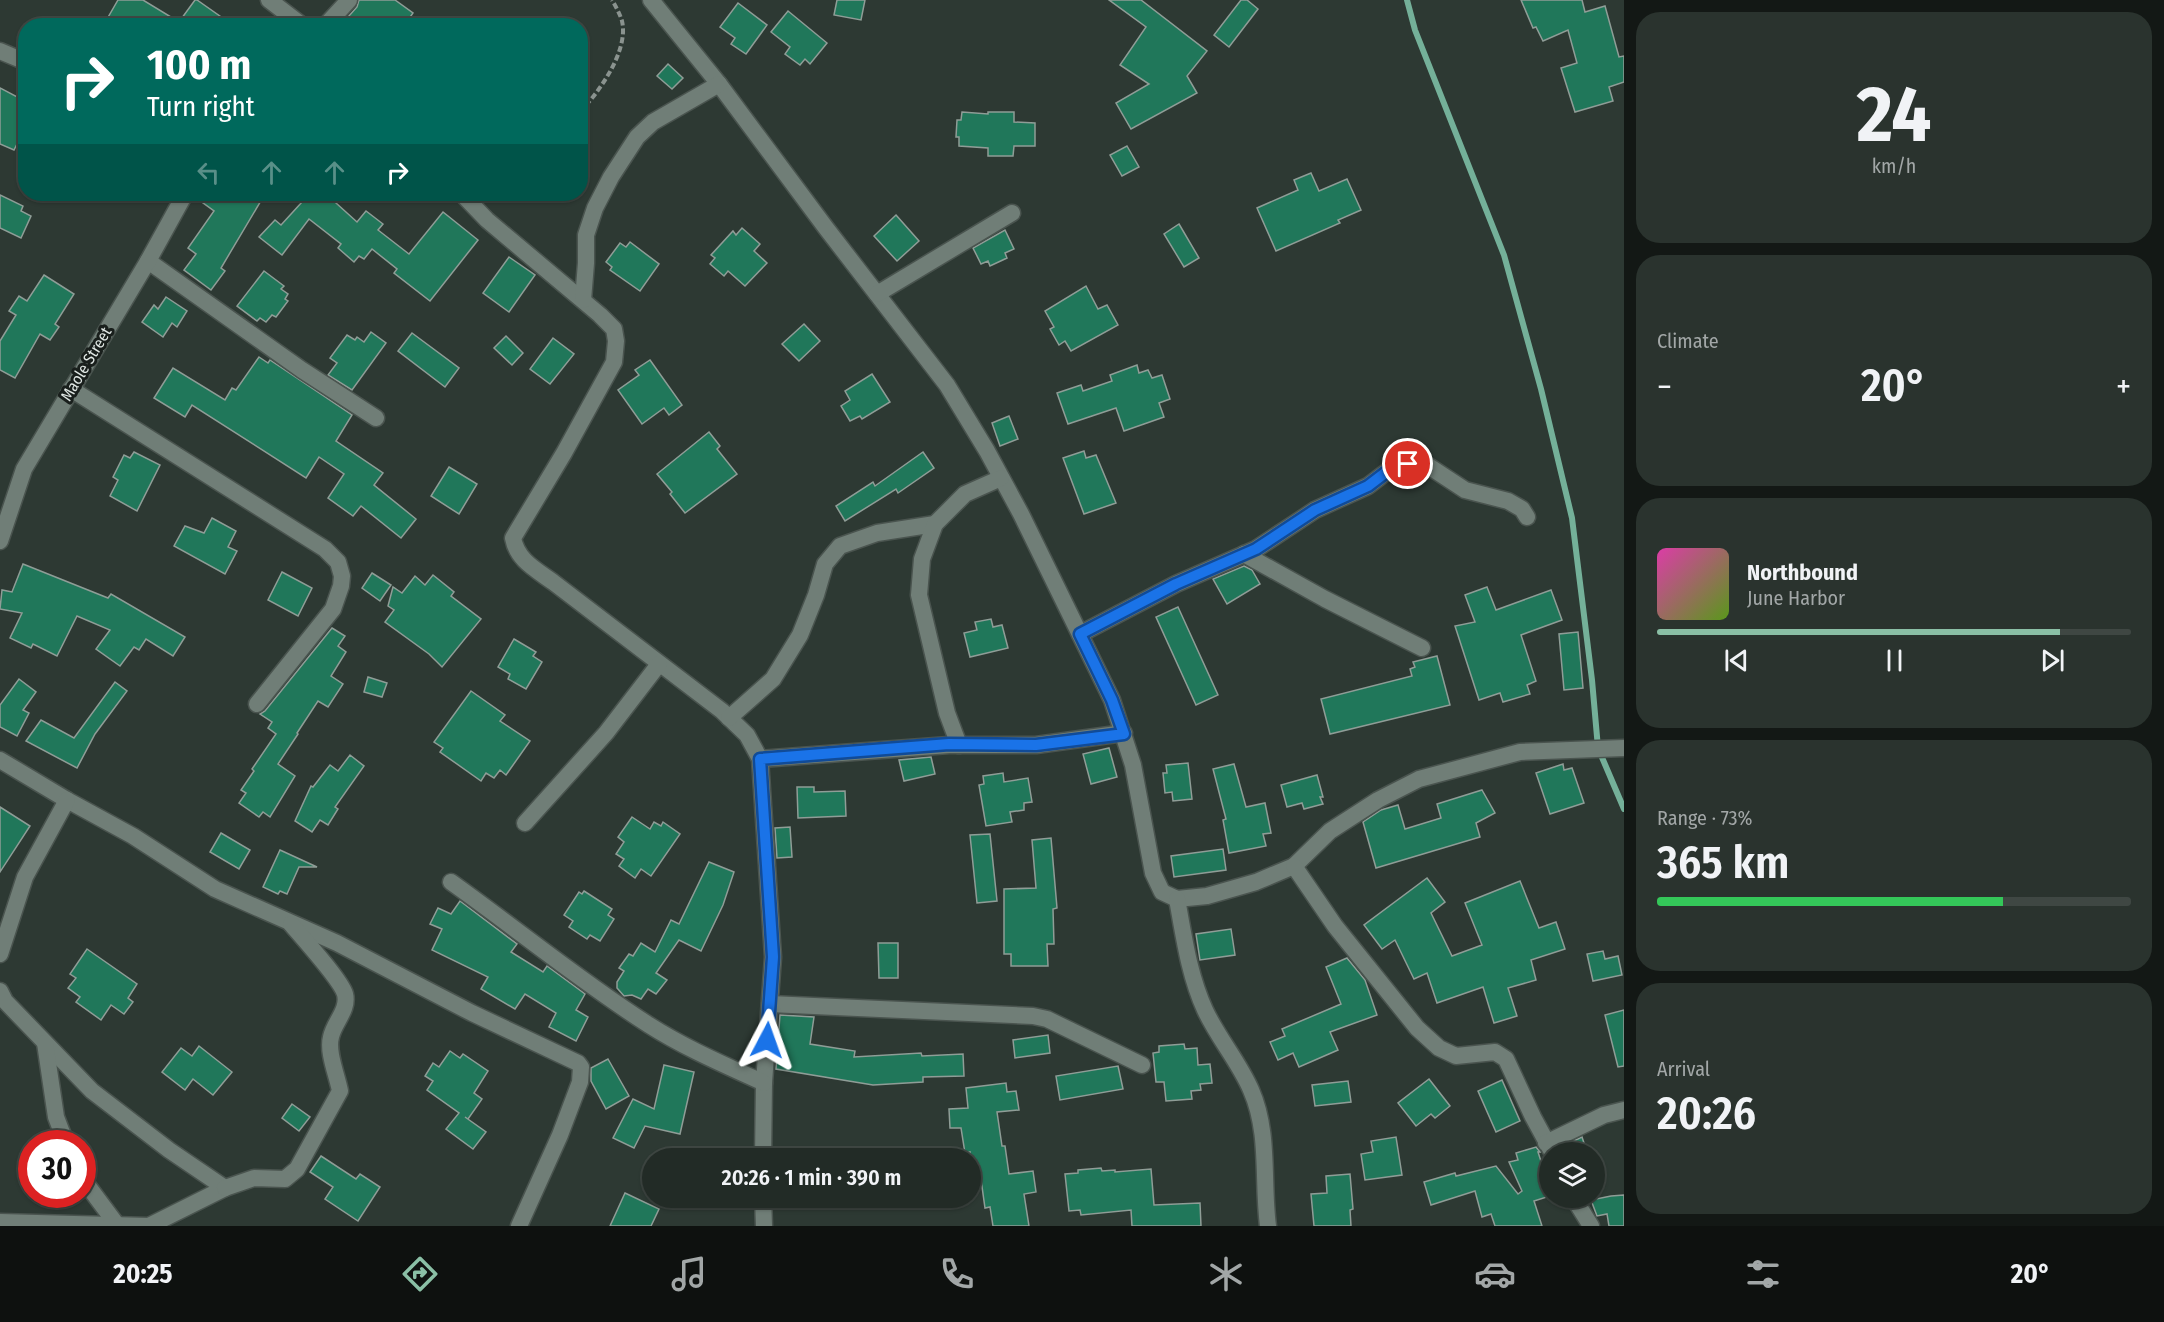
<!DOCTYPE html>
<meta charset="utf-8">
<style>
body{margin:0;font-family:"Fira Sans Condensed",sans-serif;background:#2a332e;color:#f1f3f6;height:100vh;display:flex;flex-direction:column;font-size:22px;white-space:nowrap}
*{box-sizing:border-box;margin:0}
p{font-size:20px;color:#a2a7a7}
.icon{flex:none;width:33px;height:33px;fill:none;stroke:currentColor;stroke-width:2;stroke-linecap:round;stroke-linejoin:round}
.map{position:relative;flex:1;overflow:hidden}
.panel{display:flex;flex-direction:column;gap:12px;padding:12px;background:#131815;width:540px}
.panel>*{flex:none}
.guide{position:absolute;left:18px;top:18px;width:570px;height:183px;border-radius:24px;box-shadow:0 2px 4px #0004,0 0 0 2px #3f4743;background:#00695c;color:#fff;overflow:hidden}
.controls{position:absolute;left:1539px;top:1142px;display:grid;gap:12px}
.controls a{display:grid;place-items:center;width:66px;height:66px;border-radius:50%;background:#222b26;box-shadow:0 2px 4px #0004,0 0 0 2px #3f4743;font-size:30px}
.speed{position:absolute;left:18px;top:1130px;display:flex;gap:12px;font-size:30px;font-weight:700;text-align:center}
.speed>*{display:grid;place-content:center;width:78px;height:78px;border-radius:50%;background:#222b26;box-shadow:0 2px 4px #0004,0 0 0 2px #3f4743;line-height:1}
.speed .limit{border:9px solid #d22;background:#fff;color:#111}
.pin{position:absolute;display:grid;place-items:center;width:51px;height:51px;color:#fff;margin:-26px;border:3px solid #fff;border-radius:50%;box-shadow:0 2px 6px #0007}
.me{position:absolute;width:66px;margin:-33px;rotate:4deg;stroke-linejoin:round;filter:drop-shadow(0 0 4px #0008)}
.turn{display:flex;align-items:center;gap:21px;height:126px;padding:0 30px;font-size:27px}
.turn .icon{width:78px;height:78px;stroke-width:2.5}
.turn b{display:block;font-size:42px;line-height:51px}
.lanes{display:flex;align-items:center;height:57px;padding:0 30px;background:#0003;justify-content:center;gap:30px;direction:ltr}
.lanes .off{opacity:.35}
.big{font-size:45px;font-weight:600;line-height:1.1}
.panel .widget{flex:1;display:flex;flex-direction:column;justify-content:center;gap:9px;min-width:0;padding:0 21px;border-radius:24px;background:#2a332e}
.panel .dial{align-items:center;gap:0}
.dial b{font-size:78px;line-height:1}
.song{display:flex;align-items:center;gap:18px}
.cover{width:72px;height:72px;border-radius:9px;background:linear-gradient(135deg,hsl(320 70% 55%),hsl(90 70% 35%))}
.played{height:6px;border-radius:3px;background:linear-gradient(90deg,#8abfa5 85%,#3f4743 85%)}
.keys{display:flex;justify-content:space-around;direction:ltr}
.heat{display:flex;justify-content:space-between;align-items:center;font-size:33px;direction:ltr}
.charge{height:9px;border-radius:4px;background:linear-gradient(90deg,#34c759 73%,#3f4743 0)}
.trip{position:absolute;left:642px;top:1148px;width:339px;height:60px;border-radius:30px;background:#222b26;box-shadow:0 2px 4px #0004,0 0 0 2px #3f4743;font-weight:600;line-height:60px;text-align:center}
.tabs{display:flex;height:96px;justify-content:space-around;align-items:center;background:#0e110f;color:#a2a7a7}
.tabs .icon{width:42px;height:42px}
.tabs .active{color:#8abfa5}
.tabs b{font-size:27px;color:#f1f3f6}
main{display:flex;flex:1;min-height:0}
.map>svg:first-child{display:block}
.lines{fill:none;stroke-linecap:round;stroke-linejoin:round}
.stream{stroke:#74b099;stroke-width:6}
.building{fill:#20775a;stroke:#8f9d97;stroke-width:1.5}
.minor-casing{stroke:#4a544f;stroke-width:19}
.path{stroke:#8a938f;stroke-width:4;stroke-dasharray:6 3;stroke-linecap:butt}
.minor{stroke:#707e77;stroke-width:16}
.route-casing{stroke:#114b97;stroke-width:15}
.route{stroke:#1a73e8;stroke-width:10}
.labels{text-anchor:middle;dominant-baseline:central;stroke-width:6;stroke-linejoin:round;paint-order:stroke}
.street-label{font-size:16px;fill:#e0e7e4;stroke:#191f1c}
</style>
<main>
<div class="map">
<svg width="1624" height="1226" viewBox="0 0 1624 1226">
<rect width="100%" height="100%" fill="#2d3933"/>
<g class="lines">
<path class="stream" d="M1407 0 1415 30 1504 255 1541 389 1572 518 1592 680 1598 748 1624 809"/>
</g>
<g class="building">
<path d="M118 0H143L179 22 195 0H197L234 26H103Z"/>
<path d="M359 0H395L413 13 404 26H340L357 7Z"/>
<path d="M837 0H865L861 20 834 15Z"/>
<path d="M1109 0H1141L1207 51 1187 76 1197 93 1131 129 1116 103 1149 84 1120 65 1146 27Z"/>
<path d="M1241 0H1247L1258 9 1229 47 1214 35Z"/>
<path d="M1521 0H1582L1585 12 1605 6 1619 57 1624 56V82L1609 87 1613 101 1575 112 1561 68 1577 63 1568 30 1543 41 1536 27 1533 28Z"/>
<path d="M738 3 767 25 746 54 731 44 735 38 720 27Z"/>
<path d="M788 11 827 43 810 64 805 59 800 65 785 54 790 47 771 32Z"/>
<path d="M668 64 683 78 672 89 657 76Z"/>
<path d="M0 88 25 101 18 115 26 118V139L21 136 14 150 0 144Z"/>
<path d="M962 112 988 114V112H1014V122L1035 123V146H1014L1013 156H988V148L959 146V137H956L957 120H961Z"/>
<path d="M1127 146 1139 167 1122 176 1110 155Z"/>
<path d="M1311 173 1319 191 1347 179 1361 210 1338 220 1340 223 1276 251 1257 208 1298 190 1294 180Z"/>
<path d="M195 194H265L221 268 225 271 211 290 184 270 196 254 188 248 214 211 195 197Z"/>
<path d="M293 194H326L357 222 366 211 383 224 378 230 409 254 443 212 478 240 430 301 394 273 397 269 372 249 364 259 359 256 354 262 338 248 341 244 309 219 282 255 259 237 275 220 281 225 302 202Z"/>
<path d="M0 195 23 206 21 211 31 216 21 238 0 228Z"/>
<path d="M896 215 919 241 897 261 874 236Z"/>
<path d="M1179 224 1199 258 1184 267 1164 234Z"/>
<path d="M742 228 760 244 754 251 767 263 745 286 728 271 724 276 710 264 715 258 711 255 733 231 736 235Z"/>
<path d="M1005 230 1014 249 1005 253 1007 258 990 266 988 261 981 264 973 248Z"/>
<path d="M630 242 659 264 640 291 610 270 612 267 606 262 620 243 626 247Z"/>
<path d="M509 257 535 275 509 312 483 293Z"/>
<path d="M264 271 284 286 281 289 288 294 285 299 288 301 276 317 272 315 266 322 260 318 257 321 237 306Z"/>
<path d="M44 275 74 294 55 324 59 327 50 340 40 334 15 378 0 370V341L16 315 9 311 19 296 27 301Z"/>
<path d="M1086 286 1098 309 1107 305 1118 325 1071 351 1065 341 1059 345 1050 329 1054 327 1045 311Z"/>
<path d="M166 297 187 311 177 327 172 323 163 337 142 322 154 305 158 309Z"/>
<path d="M804 324 820 341 799 361 782 344Z"/>
<path d="M371 332 386 343 352 390 328 375 337 363 330 358 347 335 355 340 357 337 364 342Z"/>
<path d="M412 333 459 368 445 387 398 351Z"/>
<path d="M506 336 523 353 512 365 494 348Z"/>
<path d="M553 338 574 354 550 384 530 369Z"/>
<path d="M259 357 268 363 270 360 352 415 336 441 383 473 374 485 416 519 401 538 361 506 353 516 328 498 344 474 319 457 306 478 192 405 185 417 154 398 173 368 225 400 232 388 236 390Z"/>
<path d="M650 360 682 405 669 415 664 408 642 424 618 390 639 375 635 370Z"/>
<path d="M1137 365 1139 373 1148 370 1152 378 1162 375 1170 399 1159 403 1164 417 1124 431 1116 408 1068 424 1057 393 1081 385 1083 391 1112 381 1110 375Z"/>
<path d="M872 374 890 402 862 419 860 416 850 421 841 406 850 400 845 391Z"/>
<path d="M1009 416 1018 439 1000 446 992 423Z"/>
<path d="M709 432 720 446 717 449 737 474 685 513 670 494 672 492 657 474Z"/>
<path d="M1084 451 1086 458 1096 455 1116 503 1084 514 1063 458Z"/>
<path d="M134 452 160 465 137 511 110 496 118 480 113 477 124 455 130 458Z"/>
<path d="M923 452 934 468 898 493 896 489 845 521 836 506 873 482 875 486Z"/>
<path d="M449 467 477 484 459 514 431 496Z"/>
<path d="M212 518 236 531 228 547 237 551 225 574 174 546 185 526 204 533Z"/>
<path d="M23 564 108 598 111 594 185 637 173 656 146 639 139 650 134 647 120 666 96 649 110 630 77 616 57 656 33 644 31 648 10 638 22 613 0 609 2 590 12 592Z"/>
<path d="M1244 566 1252 570 1260 584 1227 604 1213 579Z"/>
<path d="M282 572 312 588 298 616 268 600Z"/>
<path d="M372 573 391 585 380 601 362 588Z"/>
<path d="M433 575 454 592 451 596 481 619 442 667 429 654 385 622 394 610 388 606 393 587 402 593 415 576 425 585Z"/>
<path d="M1487 587 1496 610 1551 590 1562 620 1521 635 1536 681 1527 685 1530 694 1503 702 1500 693 1479 700 1455 626 1475 622 1465 595Z"/>
<path d="M1178 607 1218 695 1196 705 1156 617Z"/>
<path d="M991 619 993 627 1002 625 1008 648 970 657 964 633 977 630 975 622Z"/>
<path d="M332 628 345 636 338 646 346 652 331 676 343 684 328 707 318 701 297 733 298 734 278 764 295 776 270 817 263 812 259 817 239 803 246 793 241 790 254 771 252 769 276 734 268 728 272 722 260 714 265 711Z"/>
<path d="M1578 632 1583 688 1564 690 1559 634Z"/>
<path d="M514 639 536 652 533 656 542 662 526 689 508 679 510 674 498 667Z"/>
<path d="M1437 656 1450 705 1330 734 1321 699 1412 676 1410 669 1415 667 1413 662Z"/>
<path d="M368 677 387 683 382 697 364 692Z"/>
<path d="M19 679 36 692 23 710 29 713 17 736 0 727V705Z"/>
<path d="M115 682 127 691 95 734 77 768 26 741 41 720 74 738Z"/>
<path d="M471 691 505 715 500 721 530 741 506 775 500 770 494 778 486 773 481 781 440 752 443 748 434 742Z"/>
<path d="M1109 748 1117 777 1091 784 1083 754Z"/>
<path d="M350 755 364 766 335 807 338 809 328 825 320 820 312 832 295 821 311 786 313 787 330 765 338 771Z"/>
<path d="M931 757 935 774 904 781 899 760Z"/>
<path d="M1188 763 1192 799 1173 801 1172 792 1165 793 1163 773H1167L1166 765Z"/>
<path d="M1234 764 1246 807 1265 803 1271 833 1263 834 1266 846 1229 853 1223 820 1226 819 1213 769Z"/>
<path d="M1563 764 1564 770 1572 768 1584 803 1550 814 1536 773Z"/>
<path d="M1003 773 1004 782 1028 778 1032 802 1024 803V810L1010 812 1012 822 986 826 979 785 984 784 983 776Z"/>
<path d="M1317 775 1323 797H1320L1323 804 1304 809 1302 803 1287 807 1281 785Z"/>
<path d="M797 787H814V792L845 791 846 816 798 818Z"/>
<path d="M1482 790 1495 813 1476 823 1480 837 1376 868 1363 822 1381 810 1398 805 1405 829 1441 818 1437 804Z"/>
<path d="M0 807 30 826 0 872Z"/>
<path d="M632 817 650 829 654 822 661 826 663 822 680 834 651 876 641 869 635 878 619 866 624 859 616 854 624 842 618 837Z"/>
<path d="M790 827 792 857 777 858 775 828Z"/>
<path d="M221 833 250 850 239 869 210 852Z"/>
<path d="M990 834 997 901 977 903 970 835Z"/>
<path d="M1051 838 1057 908 1053 909 1054 944H1047L1048 966H1011V954H1004V889L1036 888 1032 840Z"/>
<path d="M1223 849 1226 870 1174 877 1171 856Z"/>
<path d="M280 850 317 867H299L287 894 280 891 278 894 263 887Z"/>
<path d="M709 862 734 872 723 905 701 951 679 940 656 973 667 980 656 994 648 989 641 999 632 995 624 996 617 988V982L624 971 619 968 629 954 633 956 641 943 655 952 671 920 679 924Z"/>
<path d="M1427 878 1445 902 1431 913 1452 956 1482 945 1465 903 1520 881 1539 928 1556 922 1565 949 1531 960 1536 980 1508 988 1517 1016 1494 1023 1483 987 1437 1003 1427 973 1414 979 1395 940 1382 949 1364 925Z"/>
<path d="M584 891 612 909 608 915 614 919 600 941 590 935 587 939 569 927 573 921 564 915 579 892 582 894Z"/>
<path d="M460 901 517 944 511 952 543 972 547 966 585 994 576 1010 588 1017 576 1041 549 1027 556 1013 525 994 515 1009 481 989 488 977 432 950 442 929 430 924 438 908 451 914Z"/>
<path d="M1231 929 1235 955 1200 960 1196 934Z"/>
<path d="M878 943H898V978H879Z"/>
<path d="M87 949 137 984 128 998 133 1002 124 1014 111 1005 101 1020 76 1002 80 997 68 988 76 978 70 974Z"/>
<path d="M1603 951 1605 959 1618 956 1622 975 1593 981 1587 954Z"/>
<path d="M1347 958 1365 980 1377 1015 1330 1032 1338 1050 1299 1067 1293 1053 1278 1060 1270 1042 1285 1036 1282 1029 1341 1004 1326 967Z"/>
<path d="M1624 1010V1066L1618 1067 1605 1015Z"/>
<path d="M780 1015 814 1017 810 1044 855 1051 854 1057 921 1053 922 1056 963 1054 964 1076 923 1077V1082L873 1085 776 1069Z"/>
<path d="M1048 1035 1050 1053 1015 1058 1013 1040Z"/>
<path d="M1184 1044 1185 1049 1197 1048 1198 1065 1210 1064 1212 1083 1200 1084 1201 1090 1191 1091 1192 1099 1166 1101 1164 1082H1156L1153 1053 1159 1052V1046Z"/>
<path d="M199 1046 232 1072 213 1095 193 1079 185 1090 162 1072 181 1048 192 1056Z"/>
<path d="M450 1051 460 1058 463 1054 488 1071 474 1093 482 1099 468 1119 465 1117 486 1132 473 1149 446 1129 459 1113 427 1090 433 1081 425 1076 433 1063 439 1067Z"/>
<path d="M608 1059 629 1096 606 1109 591 1081V1068Z"/>
<path d="M664 1065 694 1072 680 1134 645 1126 634 1148 613 1138 633 1099 654 1109Z"/>
<path d="M1118 1066 1123 1089 1060 1100 1056 1076Z"/>
<path d="M1429 1079 1450 1106 1435 1118 1431 1114 1416 1126 1398 1103Z"/>
<path d="M1502 1080 1520 1121 1496 1132 1478 1091Z"/>
<path d="M1348 1081 1351 1102 1315 1106 1312 1085Z"/>
<path d="M1006 1083 1007 1092 1016 1091 1019 1110 997 1112 1002 1146H1005L1009 1174 1033 1171 1036 1192 1024 1194 1029 1226H993L990 1207 985 1208 979 1165 970 1166V1152L965 1153 961 1128H950L949 1109 968 1108 966 1088Z"/>
<path d="M292 1104 310 1117 299 1131 282 1118Z"/>
<path d="M1396 1137 1402 1175 1365 1180 1361 1154 1373 1152 1371 1141Z"/>
<path d="M1582 1137 1587 1152H1562L1561 1147Z"/>
<path d="M1536 1147 1540 1152H1538L1550 1189V1196L1534 1201 1542 1226H1495L1491 1214 1482 1217 1475 1191 1431 1205 1424 1182 1455 1173 1456 1176 1496 1166 1518 1194 1522 1191 1509 1162 1518 1160 1516 1153Z"/>
<path d="M321 1156 356 1179 360 1174 380 1187 358 1221 325 1199 333 1187 310 1172Z"/>
<path d="M1101 1168 1102 1171 1115 1170V1172L1151 1169 1154 1205 1200 1203 1201 1226H1132L1131 1210 1081 1215 1080 1210 1069 1211 1065 1174 1078 1173V1170Z"/>
<path d="M1350 1174 1353 1209 1350 1210 1351 1226H1314L1311 1194 1327 1193 1326 1176Z"/>
<path d="M625 1193 659 1209 651 1226H610Z"/>
<path d="M1624 1195V1226H1609L1607 1214 1597 1216 1591 1200 1611 1196Z"/>
</g>
<g class="lines">
<g class="minor-casing">
<g id="minor">
<path d="M269 0 303 26"/>
<path d="M651 0 719 84 826 228 947 385 987 451 1021 514 1112 700 1133 765 1153 873 1162 892 1177 899 1207 896 1256 882 1294 866 1330 831 1378 800 1419 779 1520 752 1624 748"/>
<path d="M325 26 349 0"/>
<path d="M0 51 26 62"/>
<path d="M462 194 487 220 600 315 614 329 616 341 614 362 564 453 513 538C517 560 535 569 553 582L722 711 747 735 760 759 773 957 764 1083 763 1158"/>
<path d="M148 261 302 370 376 418"/>
<path d="M877 294 1012 213"/>
<path d="M583 300 586 263V235L595 208 611 177 637 137 653 122 719 84"/>
<path d="M71 389 325 549 338 562 342 576 341 586 333 609 257 704"/>
<path d="M0 541 24 469 148 261 185 194"/>
<path d="M1244 554 1325 599 1422 648"/>
<path d="M1080 634 1176 584 1256 549 1315 510 1368 486 1385 473 1408 463 1420 462 1430 467 1465 490 1508 501 1522 509 1527 517"/>
<path d="M729 718 773 679 800 635 816 595 825 564 840 546 877 533 935 524"/>
<path d="M959 745 947 713 919 595 922 559 935 524 965 494 1001 478"/>
<path d="M760 759 949 745H1036L1124 733"/>
<path d="M0 760 67 800 133 836 215 889 337 943 472 1013 578 1063 581 1067 580 1082 560 1135 519 1226"/>
<path d="M525 823 606 733 659 664"/>
<path d="M1294 866 1335 926 1417 1028 1439 1048 1456 1056 1495 1052 1506 1059 1533 1117 1552 1152"/>
<path d="M451 882C517 929 580 981 649 1025 685 1048 725 1065 764 1083"/>
<path d="M1177 899C1184 937 1189 975 1205 1010 1218 1038 1239 1062 1251 1090 1270 1133 1262 1181 1268 1226"/>
<path d="M0 954 25 877 67 800"/>
<path d="M0 991 5 1001 92 1091 169 1150 225 1188 149 1226 0 1222"/>
<path d="M770 1004 1033 1016 1047 1019 1142 1065"/>
<path d="M45 1043 56 1117 66 1143"/>
<path d="M1546 1143 1604 1115 1624 1110"/>
<path d="M82 1178 117 1225"/>
<path d="M225 1188 254 1178 285 1179 297 1169 340 1091C337 1075 327 1052 331 1037 334 1022 349 1010 345 994 341 980 302 937 291 924"/>
<path d="M763 1197 764 1226"/>
<path d="M1573 1197 1591 1226"/>
</g>
</g>
<path class="path" d="M580 112C599 92 629 51 622 21 620 14 616 7 612 0"/>
<use href="#minor" class="minor"/>
</g>
<g class="lines">
<g class="route-casing">
<path id="route" d="M767 1040 773 957 760 759 949 744 1036 745 1124 734 1112 700 1080 634 1176 584 1256 549 1315 510 1368 486 1385 473 1408 464"/>
</g>
<use href="#route" class="route"/>
</g>
<g class="labels">
<g class="street-label">
<text transform="translate(86 364) rotate(-59)">Maole Street</text>
</g>
</g>
</svg>
<div class="controls">
<a><svg class="icon" aria-label="layers" viewBox="0 0 24 24"><path d="M12 4l9 5-9 5-9-5zM3 14l9 5 9-5"/></svg></a>
</div>
<div class="speed"><div class="limit">30</div></div>
<div class="pin" style="left:1408px;top:464px;background:#d93025"><svg class="icon" aria-label="arrive" viewBox="0 0 24 24"><path d="M6 21V4h12l-3 4 3 4H6"/></svg></div>
<svg class="me" style="left:767px;top:1040px" viewBox="-20 -20 40 40"><path d="M0-17L14 15 0 8-14 15z" fill="#1a73e8" stroke="#fff" stroke-width="4"/></svg>
<div class="trip">20:26 · 1 min · 390 m</div>
<div class="guide">
<div class="turn"><svg class="icon" aria-label="right" viewBox="0 0 24 24"><path d="M7 20v-9h11M14 6l5 5-5 5"/></svg><div><b>100 m</b>Turn right</div></div>
<div class="lanes"><svg class="icon off" aria-label="left" viewBox="0 0 24 24"><path d="M17 20v-9H6M10 6l-5 5 5 5"/></svg><svg class="icon off" aria-label="ahead" viewBox="0 0 24 24"><path d="M12 20V5M6 11l6-6 6 6"/></svg><svg class="icon off" aria-label="ahead" viewBox="0 0 24 24"><path d="M12 20V5M6 11l6-6 6 6"/></svg><svg class="icon" aria-label="right" viewBox="0 0 24 24"><path d="M7 20v-9h11M14 6l5 5-5 5"/></svg></div>
</div>
</div>
<section class="panel">
<div class="widget dial"><b>24</b><p>km/h</p></div>
<div class="widget"><p>Climate</p>
<div class="heat"><a>−</a><b class="big">20°</b><a>+</a></div>
</div>
<div class="widget">
<div class="song"><i class="cover"></i><div><b>Northbound</b><p>June Harbor</p></div></div>
<div class="played"></div>
<div class="keys"><svg class="icon" aria-label="previous" viewBox="0 0 24 24"><path d="M18 5L8 12l10 7zM5 5v14"/></svg><svg class="icon" aria-label="pause" viewBox="0 0 24 24"><path d="M8 5v14M16 5v14"/></svg><svg class="icon" aria-label="next" viewBox="0 0 24 24"><path d="M6 5l10 7-10 7zM19 5v14"/></svg></div>
</div>
<div class="widget"><p>Range · 73%</p><b class="big">365 km</b><div class="charge"></div></div>
<div class="widget"><p>Arrival</p><b class="big">20:26</b></div>
</section>
</main>
<nav class="tabs">
<b>20:25</b>
<svg class="icon active" aria-label="directions" viewBox="0 0 24 24"><path d="M12 3l9 9-9 9-9-9zM9 14v-3h6M13 9l2 2-2 2"/></svg>
<svg class="icon" aria-label="music" viewBox="0 0 24 24"><path d="M9 18V5l10-2v13"/><circle cx="6" cy="18" r="3"/><circle cx="16" cy="16" r="3"/></svg>
<svg class="icon" aria-label="phone" viewBox="0 0 24 24"><path d="M5 4h4l2 5-3 2q2 4 5 5l2-3 5 2v4C11 20 4 13 5 4z"/></svg>
<svg class="icon" aria-label="climate" viewBox="0 0 24 24"><path d="M12 3v18M4 7l16 10M4 17L20 7"/></svg>
<svg class="icon" aria-label="car" viewBox="0 0 24 24"><path d="M5 17H2v-5l4-1 3-4h7l3 4 3 1v5h-3M9 17h6M6 11h13"/><circle cx="7" cy="17" r="2"/><circle cx="17" cy="17" r="2"/></svg>
<svg class="icon" aria-label="filters" viewBox="0 0 24 24"><path d="M4 7h16M4 17h16"/><circle cx="9" cy="7" r="2"/><circle cx="15" cy="17" r="2"/></svg>
<b>20°</b>
</nav>
